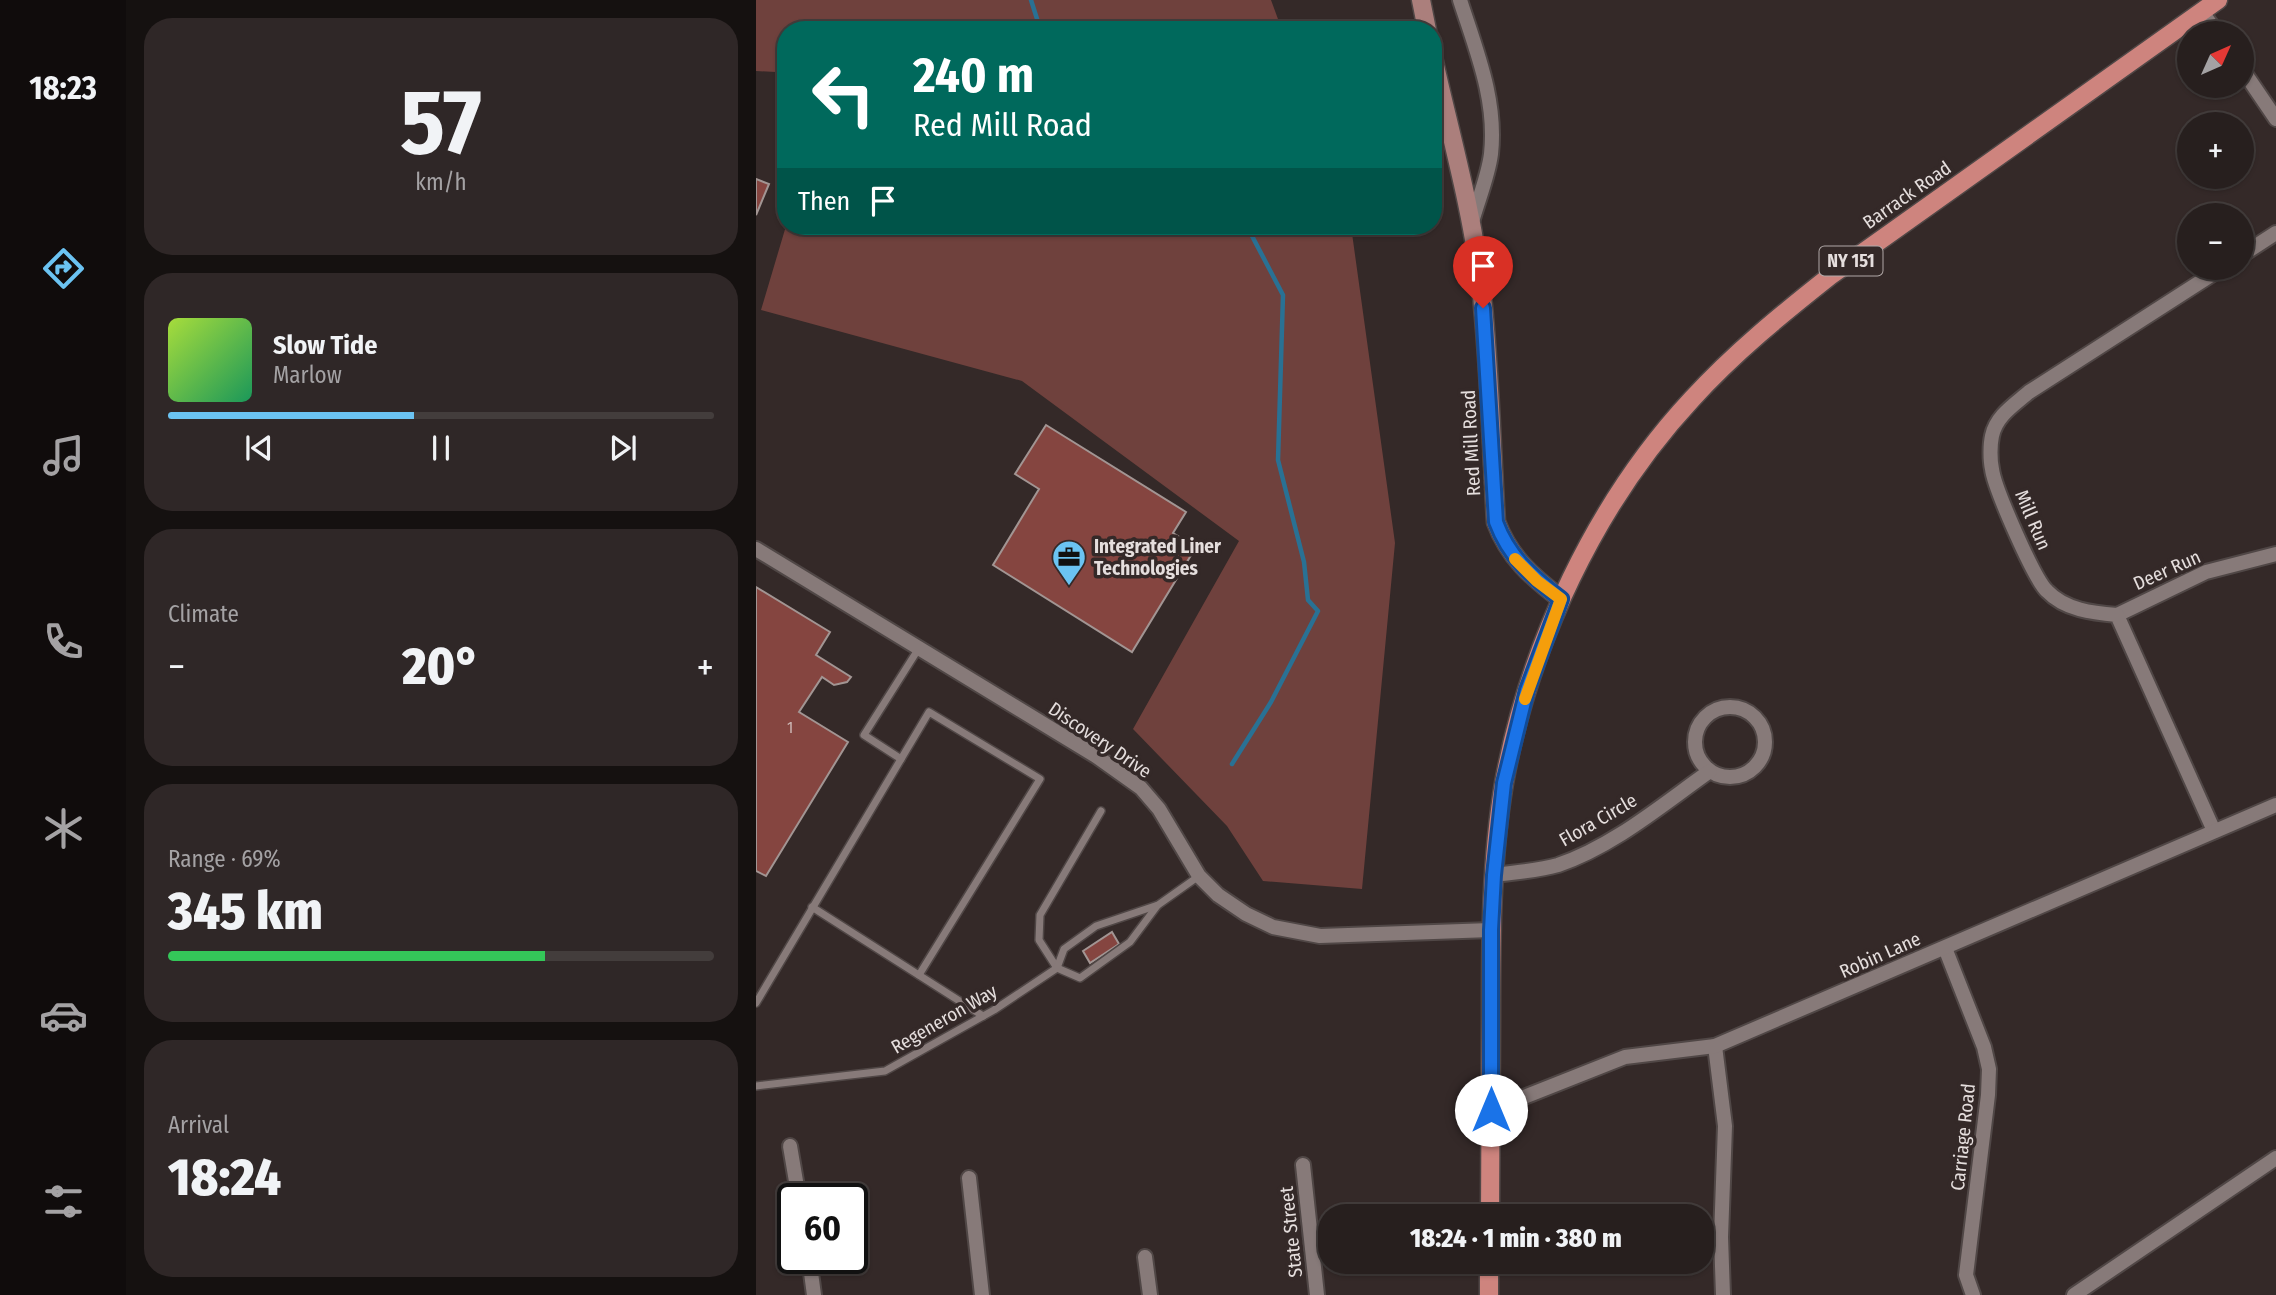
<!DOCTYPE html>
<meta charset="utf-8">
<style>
body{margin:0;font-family:"Fira Sans Condensed",sans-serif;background:#2f2727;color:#f1f3f6;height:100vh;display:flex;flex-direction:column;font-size:26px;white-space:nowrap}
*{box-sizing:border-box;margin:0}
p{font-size:23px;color:#a4a2a4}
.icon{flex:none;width:38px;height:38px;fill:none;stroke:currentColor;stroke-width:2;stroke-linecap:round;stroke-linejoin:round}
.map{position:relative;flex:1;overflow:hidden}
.panel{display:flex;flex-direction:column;gap:18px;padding:18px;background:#151110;width:630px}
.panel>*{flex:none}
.top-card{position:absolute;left:21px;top:21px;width:665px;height:214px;border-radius:28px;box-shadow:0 2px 5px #0004,0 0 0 2px #433d3c;background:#00695c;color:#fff;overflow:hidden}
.needle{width:46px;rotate:45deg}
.tools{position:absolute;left:1421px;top:21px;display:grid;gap:14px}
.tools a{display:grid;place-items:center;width:77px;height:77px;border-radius:50%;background:#271f1e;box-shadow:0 2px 5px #0004,0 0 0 2px #433d3c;font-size:35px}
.speed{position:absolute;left:21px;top:1183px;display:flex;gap:14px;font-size:35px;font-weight:700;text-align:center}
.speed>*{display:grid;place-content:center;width:91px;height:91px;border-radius:50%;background:#271f1e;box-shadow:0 2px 5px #0004,0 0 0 2px #433d3c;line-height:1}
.speed .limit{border:4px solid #111;border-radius:10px;background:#fff;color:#111}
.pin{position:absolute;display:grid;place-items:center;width:60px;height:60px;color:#fff;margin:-72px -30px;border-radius:50% 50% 50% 0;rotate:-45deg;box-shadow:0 0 7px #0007}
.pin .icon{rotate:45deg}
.me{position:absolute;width:77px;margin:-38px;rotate:0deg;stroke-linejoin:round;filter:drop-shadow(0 0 5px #0008)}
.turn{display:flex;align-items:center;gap:24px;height:147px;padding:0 21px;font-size:32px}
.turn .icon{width:91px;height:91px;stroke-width:2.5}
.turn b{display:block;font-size:49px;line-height:60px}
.then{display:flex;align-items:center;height:66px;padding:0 21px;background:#0003;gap:14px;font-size:26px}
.big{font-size:52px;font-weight:800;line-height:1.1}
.panel .widget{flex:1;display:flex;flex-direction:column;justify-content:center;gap:10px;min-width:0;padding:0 24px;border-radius:28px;background:#2f2727}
.panel .dial{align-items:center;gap:0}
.dial b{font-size:91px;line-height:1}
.song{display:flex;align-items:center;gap:21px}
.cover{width:84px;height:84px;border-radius:10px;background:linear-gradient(135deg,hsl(80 70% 55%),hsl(150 70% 35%))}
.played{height:7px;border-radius:4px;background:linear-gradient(90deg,#6bc3f2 45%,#433d3c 45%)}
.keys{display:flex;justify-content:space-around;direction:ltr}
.heat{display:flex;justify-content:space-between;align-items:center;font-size:38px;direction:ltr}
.charge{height:10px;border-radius:5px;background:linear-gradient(90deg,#34c759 69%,#433d3c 0)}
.trip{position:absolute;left:562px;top:1204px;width:396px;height:70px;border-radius:28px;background:#271f1e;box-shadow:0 2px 5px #0004,0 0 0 2px #433d3c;font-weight:800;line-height:70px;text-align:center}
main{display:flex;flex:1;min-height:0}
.menu{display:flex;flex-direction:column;width:126px;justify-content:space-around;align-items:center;background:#100c0c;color:#a4a2a4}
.menu .icon{width:49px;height:49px}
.menu .active{color:#6bc3f2}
.menu b{font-size:32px;color:#f1f3f6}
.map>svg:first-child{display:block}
.green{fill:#6f413d}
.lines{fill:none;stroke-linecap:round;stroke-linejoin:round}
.stream{stroke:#297194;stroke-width:4.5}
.building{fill:#854540;stroke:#a29593;stroke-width:2}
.lane-casing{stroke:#504746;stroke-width:10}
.street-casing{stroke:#504746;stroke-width:18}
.secondary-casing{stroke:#504746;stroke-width:21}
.primary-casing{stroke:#504746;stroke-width:21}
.lane{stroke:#877a79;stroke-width:7}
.street{stroke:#877a79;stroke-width:14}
.secondary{stroke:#ab7f7c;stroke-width:18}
.primary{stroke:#ce847e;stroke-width:18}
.route-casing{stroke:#114b97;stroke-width:18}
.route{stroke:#1a73e8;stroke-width:12}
.slow{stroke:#f59e0b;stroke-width:12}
.labels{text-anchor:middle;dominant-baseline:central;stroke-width:7;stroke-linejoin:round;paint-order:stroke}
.number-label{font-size:16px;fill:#cdb8b6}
.shield{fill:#342928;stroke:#b0a8a7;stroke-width:2}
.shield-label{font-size:18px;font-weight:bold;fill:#e5dedd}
.street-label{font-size:19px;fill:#e5dedd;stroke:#342928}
.poi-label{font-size:19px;font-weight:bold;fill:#e5dedd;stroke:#342928;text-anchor:start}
</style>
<main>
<nav class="menu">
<b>18:23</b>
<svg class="icon active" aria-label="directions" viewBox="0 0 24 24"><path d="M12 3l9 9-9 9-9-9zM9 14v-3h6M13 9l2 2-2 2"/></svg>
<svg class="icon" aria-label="music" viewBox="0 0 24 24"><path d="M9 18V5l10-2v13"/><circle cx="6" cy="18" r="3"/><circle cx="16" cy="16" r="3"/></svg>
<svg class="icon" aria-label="phone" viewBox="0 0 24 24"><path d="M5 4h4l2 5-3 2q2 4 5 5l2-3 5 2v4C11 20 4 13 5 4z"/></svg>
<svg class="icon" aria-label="climate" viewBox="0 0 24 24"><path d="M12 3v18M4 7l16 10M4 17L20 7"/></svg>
<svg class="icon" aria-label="car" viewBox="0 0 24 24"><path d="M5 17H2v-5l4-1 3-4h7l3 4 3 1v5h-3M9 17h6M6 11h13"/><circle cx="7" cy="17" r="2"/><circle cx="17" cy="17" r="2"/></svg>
<svg class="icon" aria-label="filters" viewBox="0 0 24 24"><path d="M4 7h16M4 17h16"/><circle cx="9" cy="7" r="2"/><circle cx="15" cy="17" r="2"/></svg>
</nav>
<section class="panel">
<div class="widget dial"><b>57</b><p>km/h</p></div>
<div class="widget">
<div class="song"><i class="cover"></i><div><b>Slow Tide</b><p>Marlow</p></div></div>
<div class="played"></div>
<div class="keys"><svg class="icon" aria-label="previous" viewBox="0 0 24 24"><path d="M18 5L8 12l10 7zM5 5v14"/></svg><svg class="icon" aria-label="pause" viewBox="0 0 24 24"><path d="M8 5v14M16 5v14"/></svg><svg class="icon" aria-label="next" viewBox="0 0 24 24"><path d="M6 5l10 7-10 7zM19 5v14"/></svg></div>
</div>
<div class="widget"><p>Climate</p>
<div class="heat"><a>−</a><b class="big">20°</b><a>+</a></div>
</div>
<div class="widget"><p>Range · 69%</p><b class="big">345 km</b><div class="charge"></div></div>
<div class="widget"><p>Arrival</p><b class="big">18:24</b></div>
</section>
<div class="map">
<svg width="1520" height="1295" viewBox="0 0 1520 1295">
<rect width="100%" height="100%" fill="#342928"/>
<g class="green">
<path d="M0 0H515L526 30H30V87L20 72 0 71Z"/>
<path d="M30 226H595L639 543 606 889 507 881 471 826 377 729 483 541 266 381 5 310Z"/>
</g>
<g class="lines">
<g class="stream">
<path d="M275 0 282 22 288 30"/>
<path d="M476 764 515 702 562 611 552 600 548 562 522 460 527 295 495 234 482 226"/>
</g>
</g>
<g class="building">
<path d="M0 179 13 184 0 215Z"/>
<path d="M290 425 430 512 417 533 440 547 376 652 237 565 283 489 259 474Z"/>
<path d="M0 587 74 632 60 655 95 677 91 682 78 685 66 677 43 712 92 742 10 876 0 871Z"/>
<path d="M356 932 363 944 334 963 327 951Z"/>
</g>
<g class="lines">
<g class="lane-casing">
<g id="lane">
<path d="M145 759 108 735 163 648"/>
<path d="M56 907 227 1016"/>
<path d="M301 968 283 940 284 915 345 811"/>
<path d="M301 968 324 978 374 942 401 906"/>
<path d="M0 1003 173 712 284 779 163 975"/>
<path d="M0 1086 129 1071 238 1010 301 968 308 949 340 926 402 905 443 876"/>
</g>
</g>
<g class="street-casing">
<g id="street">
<path d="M704 0C720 50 741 100 735 154 732 177 722 200 716 222"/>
<path d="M1446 12 1461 33"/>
<path d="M1486 69 1520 119"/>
<path d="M1486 255 1520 233"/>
<path d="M0 549 340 756 385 788 403 809 443 876 462 895 490 914 517 927 564 936 735 930"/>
<path d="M1361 615 1450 572 1520 554"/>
<circle cx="974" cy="742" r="35"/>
<path d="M1458 831 1361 615C1337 613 1309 610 1291 591 1278 579 1238 487 1236 469 1234 460 1234 445 1236 436 1240 416 1258 405 1273 392L1466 268"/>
<path d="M738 875C759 872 782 871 802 865 858 846 907 804 954 771"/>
<path d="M1189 948 1228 1047 1233 1069 1232 1095 1210 1275 1217 1295"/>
<path d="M959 1046 969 1126 965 1237 967 1295"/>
<path d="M735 1110 869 1057 959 1046 1520 805"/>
<path d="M34 1146 43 1199"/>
<path d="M547 1165 561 1295"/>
<path d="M213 1178 226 1295"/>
<path d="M389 1257 394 1295"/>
<path d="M53 1258 58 1295"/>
<path d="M1318 1295 1520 1158"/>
</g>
</g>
<g class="secondary-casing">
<g id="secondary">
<path d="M665 0 671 30"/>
<path d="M677 57C694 133 716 209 725 287 734 365 735 444 740 522 753 557 776 577 805 599"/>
</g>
</g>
<g class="primary-casing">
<g id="primary">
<path d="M734 1216C734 1149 735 1082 735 1015 735 938 735 860 748 783 773 645 840 502 936 399 978 353 1026 314 1074 276L1462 0"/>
<path d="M733 1295V1262"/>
</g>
</g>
<use href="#lane" class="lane"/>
<use href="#street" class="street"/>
<use href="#secondary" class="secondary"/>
<use href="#primary" class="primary"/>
</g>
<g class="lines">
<g class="route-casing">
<path id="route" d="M727 308 740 522C753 557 776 577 805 599L771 690 748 783 738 875 735 930V1110"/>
</g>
<use href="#route" class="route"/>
<path class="slow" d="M759 559 781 581 805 599 769 699"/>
</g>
<defs>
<g id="office-pin" transform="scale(1.75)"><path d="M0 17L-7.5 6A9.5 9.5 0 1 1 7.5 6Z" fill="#6bc3f2" stroke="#342928"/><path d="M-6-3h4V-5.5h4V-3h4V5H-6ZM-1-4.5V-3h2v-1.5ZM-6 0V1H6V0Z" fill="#111"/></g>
</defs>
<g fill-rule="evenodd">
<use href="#office-pin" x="313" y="557"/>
</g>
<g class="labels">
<g class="number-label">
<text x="34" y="727">1</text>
</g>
<rect class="shield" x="1063.5" y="246.5" width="63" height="29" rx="5"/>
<g class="shield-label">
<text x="1095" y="261">NY 151</text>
</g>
<g class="street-label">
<text transform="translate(1151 195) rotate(-35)">Barrack Road</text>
<text transform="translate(715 443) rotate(-93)">Red Mill Road</text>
<text transform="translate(1277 520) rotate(67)">Mill Run</text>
<text transform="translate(1411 570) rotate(-24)">Deer Run</text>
<text transform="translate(344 740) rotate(34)">Discovery Drive</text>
<text transform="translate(842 820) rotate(-30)">Flora Circle</text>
<text transform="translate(1124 955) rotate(-24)">Robin Lane</text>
<text transform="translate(188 1019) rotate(-30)">Regeneron Way</text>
<text transform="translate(1207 1137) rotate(-84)">Carriage Road</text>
<text transform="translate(535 1232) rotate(-96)">State Street</text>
</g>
<g class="poi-label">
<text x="338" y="546">Integrated Liner<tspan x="338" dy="22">Technologies</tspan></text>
</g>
</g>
</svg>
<div class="tools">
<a><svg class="needle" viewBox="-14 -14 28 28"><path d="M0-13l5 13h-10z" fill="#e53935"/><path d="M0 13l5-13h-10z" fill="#a4a2a4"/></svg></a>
<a>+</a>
<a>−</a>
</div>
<div class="speed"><div class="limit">60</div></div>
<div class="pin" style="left:727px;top:308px;background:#d93025"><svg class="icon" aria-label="arrive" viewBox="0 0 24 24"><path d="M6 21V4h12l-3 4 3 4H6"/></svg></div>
<svg class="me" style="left:735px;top:1110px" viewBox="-20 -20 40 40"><circle r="19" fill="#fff"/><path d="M0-13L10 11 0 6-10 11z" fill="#1a73e8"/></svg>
<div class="trip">18:24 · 1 min · 380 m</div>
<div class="top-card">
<div class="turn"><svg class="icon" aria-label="left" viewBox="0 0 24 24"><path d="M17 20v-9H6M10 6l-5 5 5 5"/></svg><div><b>240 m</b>Red Mill Road</div></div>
<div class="then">Then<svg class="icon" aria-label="arrive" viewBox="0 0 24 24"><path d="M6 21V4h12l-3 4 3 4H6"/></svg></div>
</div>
</div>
</main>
